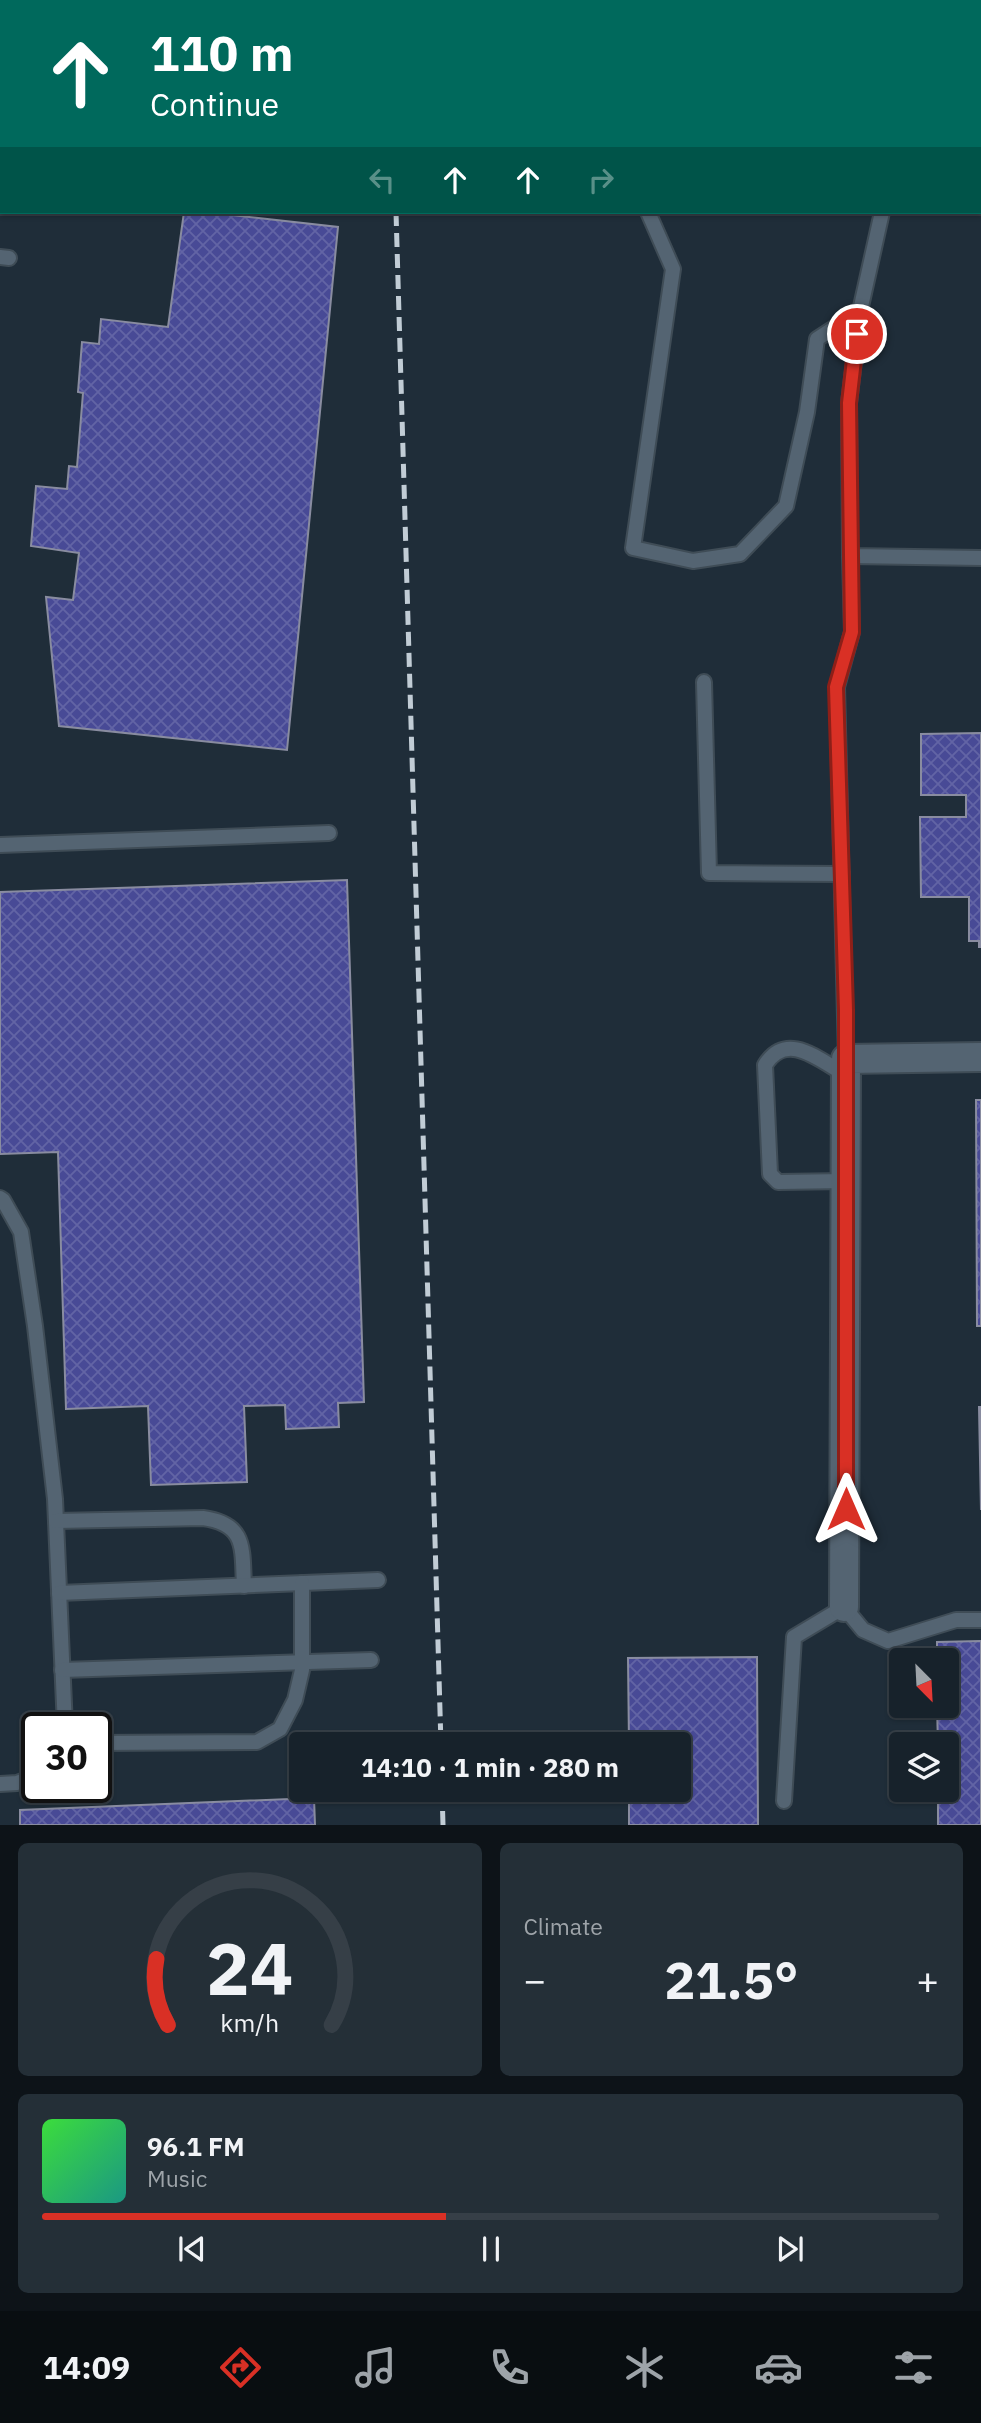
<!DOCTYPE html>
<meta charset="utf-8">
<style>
body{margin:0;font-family:"IBM Plex Sans",sans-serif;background:#242f37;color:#f1f3f6;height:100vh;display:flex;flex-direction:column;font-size:26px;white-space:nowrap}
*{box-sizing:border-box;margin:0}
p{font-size:23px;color:#9ea4a9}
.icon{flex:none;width:38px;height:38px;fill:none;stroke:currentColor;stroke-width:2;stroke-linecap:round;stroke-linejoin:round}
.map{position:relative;height:1825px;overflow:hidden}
.panel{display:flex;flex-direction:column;gap:18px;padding:18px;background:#0d1318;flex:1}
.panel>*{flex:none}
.hud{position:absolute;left:0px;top:0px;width:982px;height:214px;box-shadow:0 2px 5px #0004,0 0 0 2px #363f47;background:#00695c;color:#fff;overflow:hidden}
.needle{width:46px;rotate:156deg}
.fabs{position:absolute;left:889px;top:1648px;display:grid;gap:14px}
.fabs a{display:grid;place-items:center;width:70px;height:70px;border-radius:7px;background:#17222b;box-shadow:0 2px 5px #0004,0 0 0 2px #363f47;font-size:35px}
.speed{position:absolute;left:21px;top:1712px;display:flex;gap:14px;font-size:35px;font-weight:700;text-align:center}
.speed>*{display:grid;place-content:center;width:91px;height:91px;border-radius:50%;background:#17222b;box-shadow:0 2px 5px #0004,0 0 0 2px #363f47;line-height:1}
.speed .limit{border:4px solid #111;border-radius:10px;background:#fff;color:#111}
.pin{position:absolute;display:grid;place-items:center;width:60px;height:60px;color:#fff;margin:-30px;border:4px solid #fff;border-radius:50%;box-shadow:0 2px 7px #0007}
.me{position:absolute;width:77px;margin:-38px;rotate:0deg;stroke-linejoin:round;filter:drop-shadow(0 0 5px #0008)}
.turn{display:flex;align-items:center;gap:24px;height:147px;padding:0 35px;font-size:32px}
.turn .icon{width:91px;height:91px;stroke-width:2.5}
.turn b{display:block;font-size:49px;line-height:60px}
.lanes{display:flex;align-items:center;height:66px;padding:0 35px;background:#0003;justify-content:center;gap:35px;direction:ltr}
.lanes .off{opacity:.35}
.big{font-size:52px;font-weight:800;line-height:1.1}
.panel .card{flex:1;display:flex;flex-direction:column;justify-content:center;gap:10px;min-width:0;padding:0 24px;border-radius:10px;background:#242f37}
.panel .dial{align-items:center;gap:0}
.dial svg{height:182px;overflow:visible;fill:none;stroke:#363f47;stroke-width:7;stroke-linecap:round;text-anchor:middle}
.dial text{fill:#f1f3f6;stroke:none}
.song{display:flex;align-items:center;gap:21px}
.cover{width:84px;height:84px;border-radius:10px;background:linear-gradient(135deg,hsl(120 70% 55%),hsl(170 70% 35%))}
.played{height:7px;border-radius:4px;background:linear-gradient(90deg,#d93025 45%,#363f47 45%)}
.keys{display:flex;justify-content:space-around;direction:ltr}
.heat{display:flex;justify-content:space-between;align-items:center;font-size:38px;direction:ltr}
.panel .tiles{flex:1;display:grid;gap:18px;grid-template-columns:1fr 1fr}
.card:last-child{grid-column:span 2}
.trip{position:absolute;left:289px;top:1732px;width:402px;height:70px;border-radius:7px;background:#17222b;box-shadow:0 2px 5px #0004,0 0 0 2px #363f47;font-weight:800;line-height:70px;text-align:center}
.dock{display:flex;height:112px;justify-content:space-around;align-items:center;background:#090e11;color:#9ea4a9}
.dock .icon{width:49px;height:49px}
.dock .on{color:#d93025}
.dock b{font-size:32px;color:#f1f3f6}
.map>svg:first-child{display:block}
.building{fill:url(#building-cross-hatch);stroke:#898ca0;stroke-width:2}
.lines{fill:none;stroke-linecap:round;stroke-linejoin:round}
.lane-casing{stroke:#3f4c56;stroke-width:18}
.street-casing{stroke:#3f4c56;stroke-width:32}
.lane{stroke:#546472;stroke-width:14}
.street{stroke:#546472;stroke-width:28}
.rail{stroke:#c1ccd5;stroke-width:5;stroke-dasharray:14 7;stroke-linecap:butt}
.route-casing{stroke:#8d1f18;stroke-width:18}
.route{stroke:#d93025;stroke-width:12}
</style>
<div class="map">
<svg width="981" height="1825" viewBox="0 0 981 1825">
<defs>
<pattern id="building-cross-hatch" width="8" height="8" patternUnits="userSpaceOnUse" patternTransform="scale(1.75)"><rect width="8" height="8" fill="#484a96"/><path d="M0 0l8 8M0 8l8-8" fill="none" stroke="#6264a5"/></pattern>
</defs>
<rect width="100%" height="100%" fill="#1f2d39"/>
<g class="building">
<path d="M184 212H204L338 227 287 750 59 726 46 597 73 600 79 553 31 546 36 486 67 489 69 466 77 467 83 393 78 392 82 342 99 344 101 319 168 327Z"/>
<path d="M981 733V947H979V941H969V897H921L920 817H966V795H921V734Z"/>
<path d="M347 880 364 1402 338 1403 339 1427 286 1429 285 1405 244 1406 247 1482 151 1485 148 1406 66 1409 58 1152 0 1154V892Z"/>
<path d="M976 1100H981V1326H977Z"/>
<path d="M979 1407H981V1510Z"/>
<path d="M981 1641V1825H938V1790H947V1745H938L937 1706H947V1661H937V1642Z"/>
<path d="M757 1657 758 1825H629V1790H679V1745H629L628 1658Z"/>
<path d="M314 1798 315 1825H20V1810Z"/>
</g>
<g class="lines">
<g class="lane-casing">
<g id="lane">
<path d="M980 28 981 27"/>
<path d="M648 212 673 269 633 548 693 561 740 554 786 506 807 412 817 339 860 311"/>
<path d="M882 212 860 311 849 403 850 556 981 558"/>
<path d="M0 257 9 258"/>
<path d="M704 682 709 873 842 874"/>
<path d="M0 845 329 833"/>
<path d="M846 1059 837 687 852 632 850 556"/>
<path d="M846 1075C819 1060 787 1030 765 1065L770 1174 778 1182 846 1181"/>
<path d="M0 1198 3 1200 21 1232 35 1326 55 1499 65 1727"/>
<path d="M56 1521 203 1518C247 1524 242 1549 244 1586"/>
<path d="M59 1593 378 1580"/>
<path d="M62 1670 371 1660"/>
<path d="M96 1743 257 1742 280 1729 295 1700 302 1670V1583"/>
<path d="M0 1784 17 1783 37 1775"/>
<path d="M784 1801 794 1637 844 1607 863 1630 888 1641 956 1620H981"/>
</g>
</g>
<g class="street-casing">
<path id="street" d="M844 1607 846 1059 981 1057"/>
</g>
<use href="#lane" class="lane"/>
<use href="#street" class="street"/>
<g class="rail">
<path d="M389 0V2"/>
<path d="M396 212 441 1745"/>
<path d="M442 1790 443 1825"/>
</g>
</g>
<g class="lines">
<g class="route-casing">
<path id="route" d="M846 1509V1010L836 687 852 632 849 403 857 334"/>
</g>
<use href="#route" class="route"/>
</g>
</svg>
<div class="fabs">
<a><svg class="needle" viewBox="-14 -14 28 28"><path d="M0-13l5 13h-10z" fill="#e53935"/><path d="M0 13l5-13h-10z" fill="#9ea4a9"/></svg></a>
<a><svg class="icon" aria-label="layers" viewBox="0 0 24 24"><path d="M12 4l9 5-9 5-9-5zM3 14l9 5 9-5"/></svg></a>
</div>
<div class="speed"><div class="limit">30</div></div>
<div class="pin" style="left:857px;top:334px;background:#d93025"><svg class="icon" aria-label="arrive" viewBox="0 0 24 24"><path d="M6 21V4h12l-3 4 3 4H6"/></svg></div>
<svg class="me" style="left:846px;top:1509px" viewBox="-20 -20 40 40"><path d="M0-17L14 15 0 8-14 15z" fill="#d93025" stroke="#fff" stroke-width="4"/></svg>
<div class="trip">14:10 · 1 min · 280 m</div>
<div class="hud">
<div class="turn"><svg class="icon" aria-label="ahead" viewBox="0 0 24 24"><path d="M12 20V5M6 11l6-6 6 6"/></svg><div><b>110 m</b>Continue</div></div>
<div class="lanes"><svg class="icon off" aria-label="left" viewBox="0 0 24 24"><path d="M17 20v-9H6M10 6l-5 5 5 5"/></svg><svg class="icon" aria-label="ahead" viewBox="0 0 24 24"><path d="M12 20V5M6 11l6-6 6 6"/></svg><svg class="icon" aria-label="ahead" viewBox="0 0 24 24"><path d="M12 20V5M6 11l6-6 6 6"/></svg><svg class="icon off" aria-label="right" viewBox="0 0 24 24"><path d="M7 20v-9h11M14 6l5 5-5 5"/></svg></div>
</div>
</div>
<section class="panel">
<div class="tiles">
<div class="card dial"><svg viewBox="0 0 100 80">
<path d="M14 69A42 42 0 1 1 86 69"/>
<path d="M14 69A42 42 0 0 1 9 40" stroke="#d93025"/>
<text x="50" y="56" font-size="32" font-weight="700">24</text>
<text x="50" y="72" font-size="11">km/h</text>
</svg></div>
<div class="card"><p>Climate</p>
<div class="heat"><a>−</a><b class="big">21.5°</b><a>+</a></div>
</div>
<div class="card">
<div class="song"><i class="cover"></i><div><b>96.1 FM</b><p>Music</p></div></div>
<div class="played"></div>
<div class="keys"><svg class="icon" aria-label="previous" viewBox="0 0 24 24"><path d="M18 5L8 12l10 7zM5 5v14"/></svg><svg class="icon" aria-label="pause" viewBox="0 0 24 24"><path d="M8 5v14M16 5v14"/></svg><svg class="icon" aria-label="next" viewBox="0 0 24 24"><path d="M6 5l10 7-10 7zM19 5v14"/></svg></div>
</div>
</div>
</section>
<nav class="dock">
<b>14:09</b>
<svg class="icon on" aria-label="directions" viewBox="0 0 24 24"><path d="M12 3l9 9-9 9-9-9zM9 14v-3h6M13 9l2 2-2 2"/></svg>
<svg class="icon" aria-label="music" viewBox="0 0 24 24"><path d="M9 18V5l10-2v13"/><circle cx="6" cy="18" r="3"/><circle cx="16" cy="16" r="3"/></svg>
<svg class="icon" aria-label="phone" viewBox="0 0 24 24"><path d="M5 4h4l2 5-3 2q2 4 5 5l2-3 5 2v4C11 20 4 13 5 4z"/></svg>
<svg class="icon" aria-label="climate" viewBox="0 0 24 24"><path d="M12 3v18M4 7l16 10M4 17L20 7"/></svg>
<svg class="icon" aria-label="car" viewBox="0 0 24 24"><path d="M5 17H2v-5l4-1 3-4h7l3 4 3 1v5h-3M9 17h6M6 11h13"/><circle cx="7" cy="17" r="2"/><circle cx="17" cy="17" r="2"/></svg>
<svg class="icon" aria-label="filters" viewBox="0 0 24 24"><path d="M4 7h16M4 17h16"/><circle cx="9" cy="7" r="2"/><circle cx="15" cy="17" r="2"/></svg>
</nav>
